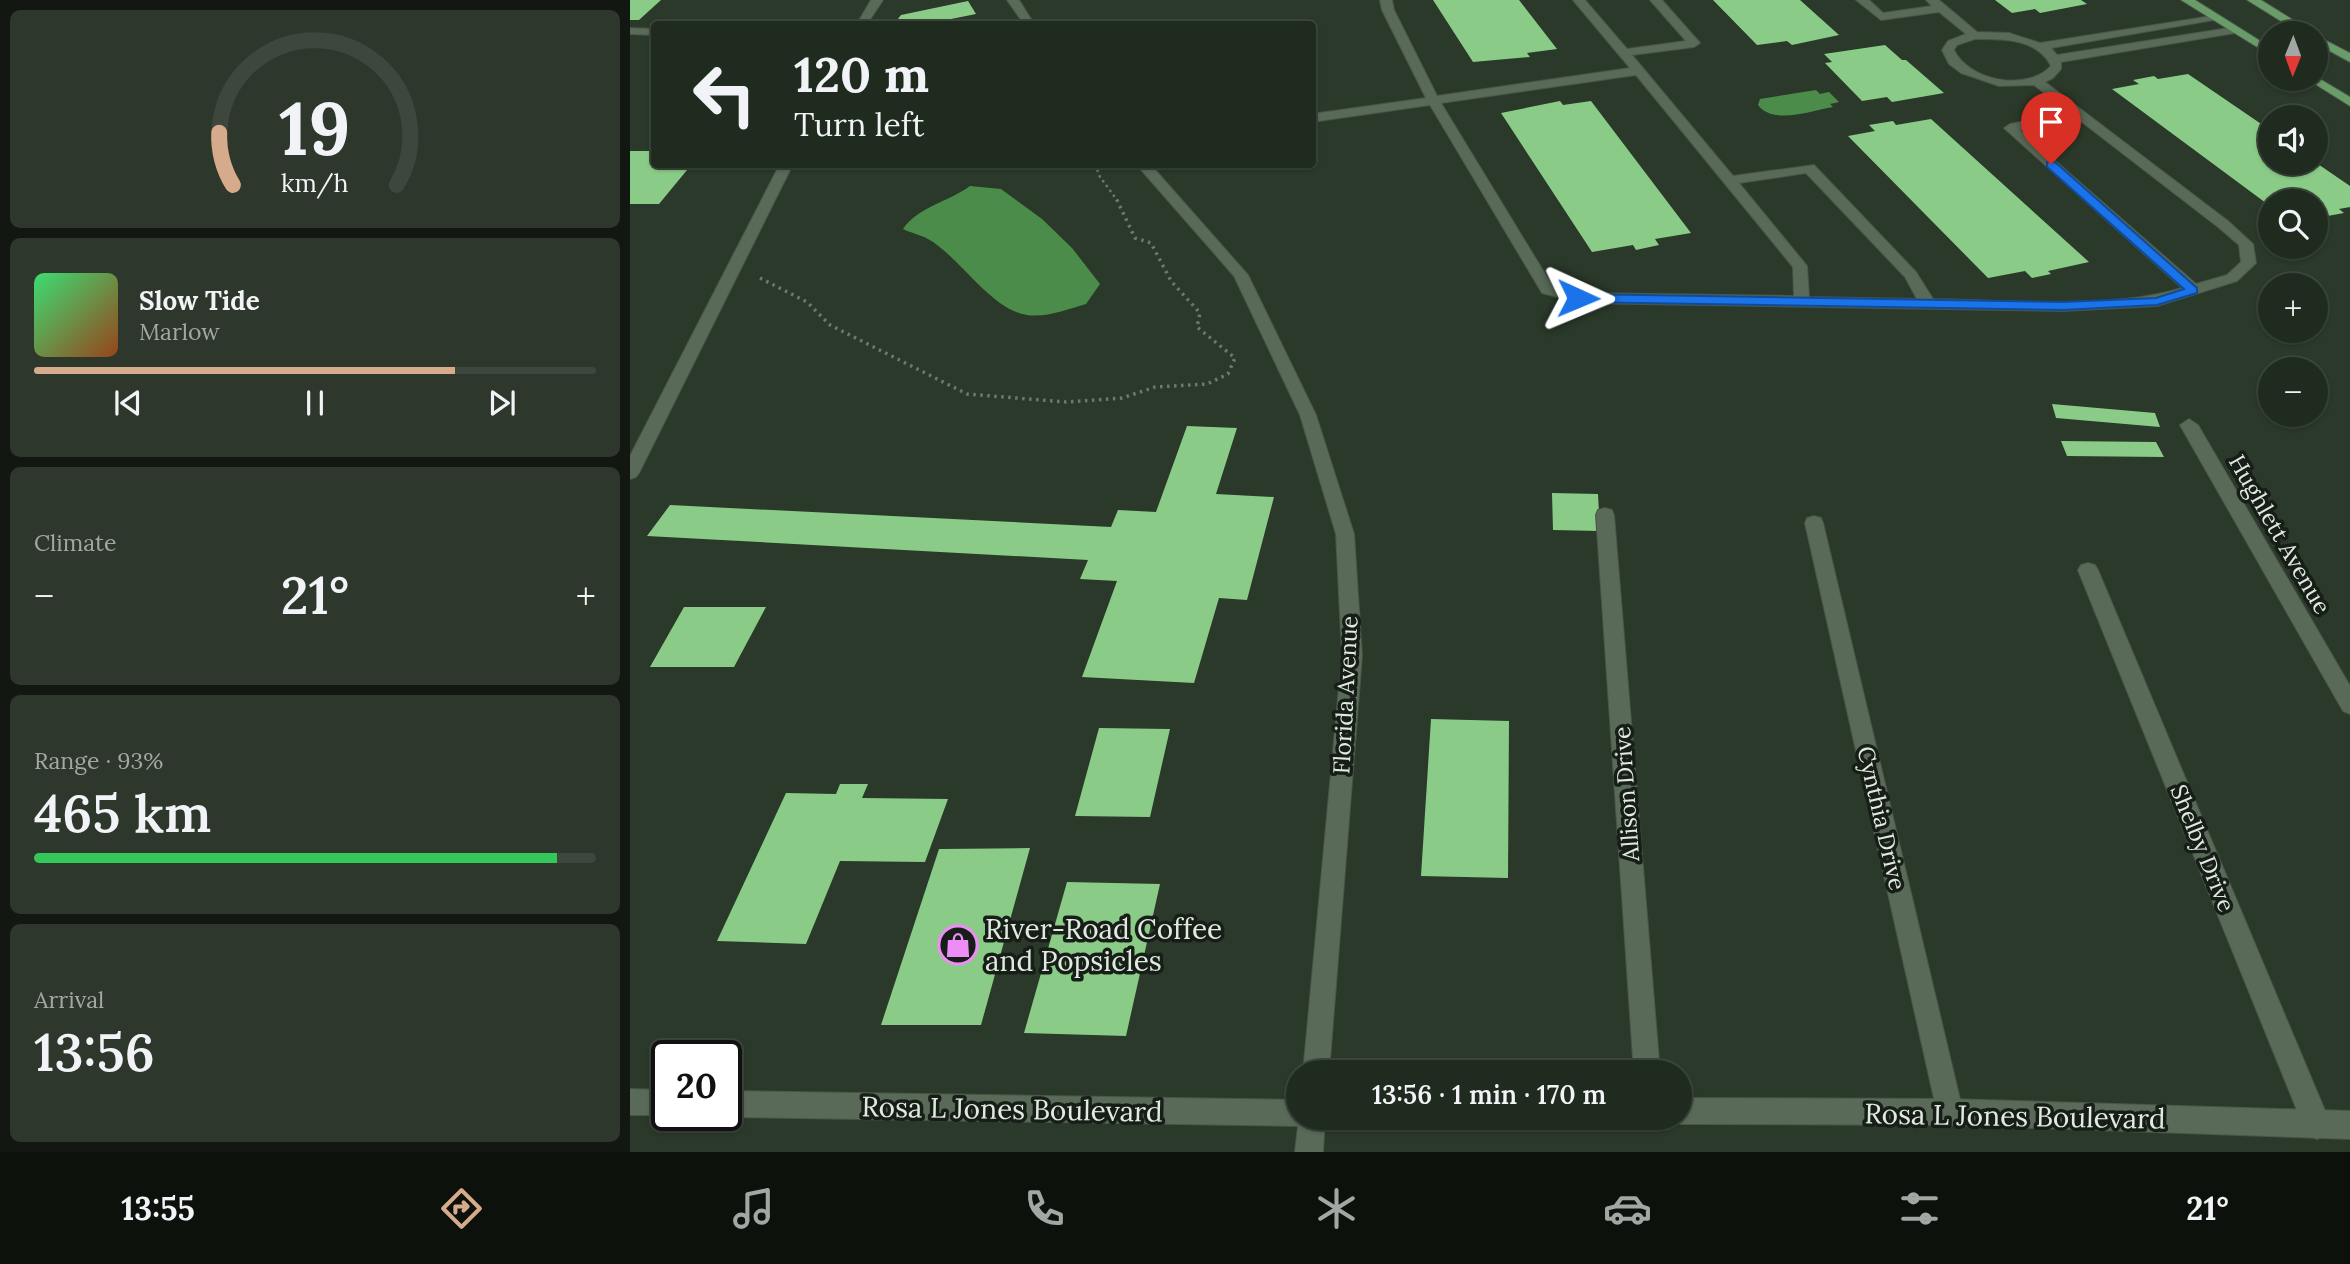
<!DOCTYPE html>
<meta charset="utf-8">
<style>
body{margin:0;font-family:Lora,serif;background:#2d372c;color:#f1f3f6;height:100vh;display:flex;flex-direction:column;font-size:26px;white-space:nowrap}
*{box-sizing:border-box;margin:0}
p{font-size:23px;color:#a2a7a4}
.icon{flex:none;width:38px;height:38px;fill:none;stroke:currentColor;stroke-width:2;stroke-linecap:round;stroke-linejoin:round}
.map{position:relative;flex:1;overflow:hidden}
.side{display:flex;flex-direction:column;gap:10px;padding:10px;background:#121811;width:630px}
.side>*{flex:none}
.top-card{position:absolute;left:21px;top:21px;width:665px;height:147px;border-radius:7px;box-shadow:0 2px 5px #0004,0 0 0 2px #3d473d;background:#202b1f;color:#f1f3f6;overflow:hidden}
.needle{width:46px;rotate:181deg}
.fabs{position:absolute;left:1628px;top:21px;display:grid;gap:14px}
.fabs a{display:grid;place-items:center;width:70px;height:70px;border-radius:50%;background:#202b1f;box-shadow:0 2px 5px #0004,0 0 0 2px #3d473d;font-size:35px}
.speed{position:absolute;left:21px;top:1040px;display:flex;gap:14px;font-size:35px;font-weight:700;text-align:center}
.speed>*{display:grid;place-content:center;width:91px;height:91px;border-radius:50%;background:#202b1f;box-shadow:0 2px 5px #0004,0 0 0 2px #3d473d;line-height:1}
.speed .limit{border:4px solid #111;border-radius:10px;background:#fff;color:#111}
.pin{position:absolute;display:grid;place-items:center;width:60px;height:60px;color:#fff;margin:-72px -30px;border-radius:50% 50% 50% 0;rotate:-45deg;box-shadow:0 0 7px #0007}
.pin .icon{rotate:45deg}
.me{position:absolute;width:77px;margin:-38px;rotate:91deg;stroke-linejoin:round;filter:drop-shadow(0 0 5px #0008)}
.turn{display:flex;align-items:center;gap:24px;height:147px;padding:0 28px;font-size:32px}
.turn .icon{width:91px;height:91px;stroke-width:2.5}
.turn b{display:block;font-size:49px;line-height:60px}
.big{font-size:52px;font-weight:600;line-height:1.1}
.side .tile{flex:1;display:flex;flex-direction:column;justify-content:center;gap:10px;min-width:0;padding:0 24px;border-radius:10px;background:#2d372c}
.side .dial{align-items:center;gap:0}
.dial svg{height:182px;overflow:visible;fill:none;stroke:#3d473d;stroke-width:7;stroke-linecap:round;text-anchor:middle}
.dial text{fill:#f1f3f6;stroke:none}
.song{display:flex;align-items:center;gap:21px}
.cover{width:84px;height:84px;border-radius:10px;background:linear-gradient(135deg,hsl(140 70% 55%),hsl(20 70% 35%))}
.played{height:7px;border-radius:4px;background:linear-gradient(90deg,#d6ab8b 75%,#3d473d 75%)}
.keys{display:flex;justify-content:space-around;direction:ltr}
.heat{display:flex;justify-content:space-between;align-items:center;font-size:38px;direction:ltr}
.charge{height:10px;border-radius:5px;background:linear-gradient(90deg,#34c759 93%,#3d473d 0)}
.trip{position:absolute;left:656px;top:1060px;width:406px;height:70px;border-radius:35px;background:#202b1f;box-shadow:0 2px 5px #0004,0 0 0 2px #3d473d;font-weight:600;line-height:70px;text-align:center}
.tabs{display:flex;height:112px;justify-content:space-around;align-items:center;background:#0d110c;color:#a2a7a4}
.tabs .icon{width:49px;height:49px}
.tabs .active{color:#d6ab8b}
.tabs b{font-size:32px;color:#f1f3f6}
main{display:flex;flex:1;min-height:0}
.map>svg:first-child{display:block}
.water{fill:#4c8c4b}
.building{fill:#8acc87}
.lines{fill:none;stroke-linecap:round;stroke-linejoin:round}
.service-casing{stroke:#485547;stroke-width:2}
.minor-casing{stroke:#485547;stroke-width:2}
.tertiary-casing{stroke:#485547;stroke-width:2}
.primary-casing{stroke:#485547;stroke-width:2}
.path-far1{stroke:#6c796b;stroke-width:2.5;stroke-dasharray:2.5 3.5;stroke-linecap:butt}
.path{stroke:#6c796b;stroke-width:3.5;stroke-dasharray:2.5 4.5;stroke-linecap:butt}
.service{fill:#596a58;fill-rule:evenodd}
.minor{fill:#596a58;fill-rule:evenodd}
.tertiary{fill:#596a58;fill-rule:evenodd}
.primary{fill:#699c68;fill-rule:evenodd}
.route{fill:#1a73e8;stroke:#114b97;stroke-width:2}
.labels{text-anchor:middle;dominant-baseline:central;stroke-width:7;stroke-linejoin:round;paint-order:stroke}
.street-label{font-size:23px;fill:#e0eae0;stroke:#171e17}
.near-poi-label{font-size:28px;fill:#e0eae0;stroke:#171e17;text-anchor:start}
.near-street-label{font-size:28px;fill:#e0eae0;stroke:#171e17}
</style>
<main>
<section class="side">
<div class="tile dial"><svg viewBox="0 0 100 80">
<path d="M14 69A42 42 0 1 1 86 69"/>
<path d="M14 69A42 42 0 0 1 8 46" stroke="#d6ab8b"/>
<text x="50" y="56" font-size="32" font-weight="700">19</text>
<text x="50" y="72" font-size="11">km/h</text>
</svg></div>
<div class="tile">
<div class="song"><i class="cover"></i><div><b>Slow Tide</b><p>Marlow</p></div></div>
<div class="played"></div>
<div class="keys"><svg class="icon" aria-label="previous" viewBox="0 0 24 24"><path d="M18 5L8 12l10 7zM5 5v14"/></svg><svg class="icon" aria-label="pause" viewBox="0 0 24 24"><path d="M8 5v14M16 5v14"/></svg><svg class="icon" aria-label="next" viewBox="0 0 24 24"><path d="M6 5l10 7-10 7zM19 5v14"/></svg></div>
</div>
<div class="tile"><p>Climate</p>
<div class="heat"><a>−</a><b class="big">21°</b><a>+</a></div>
</div>
<div class="tile"><p>Range · 93%</p><b class="big">465 km</b><div class="charge"></div></div>
<div class="tile"><p>Arrival</p><b class="big">13:56</b></div>
</section>
<div class="map">
<svg width="1720" height="1152" viewBox="0 0 1720 1152">
<rect width="100%" height="100%" fill="#2a3929"/>
<g class="water">
<path d="M1186 90 1190 94 1199 92 1209 102 1200 104 1203 107C1180 111 1143 125 1128 105L1130 99Z"/>
<path d="M340 186 371 189 412 219 442 248 470 284 456 304C438 309 416 318 397 315 361 310 329 256 298 239 291 235 281 233 273 229 288 207 318 202 340 186Z"/>
</g>
<g class="building">
<path d="M0 0H31L9 20H0Z"/>
<path d="M803 0H889L927 49 897 53 900 57 843 62Z"/>
<path d="M1083 0H1170L1209 35 1162 45 1157 41 1127 45Z"/>
<path d="M1365 0H1451L1457 4 1410 13 1405 9 1382 13Z"/>
<path d="M338 1 346 14 296 24H264L271 15Z"/>
<path d="M1255 45 1272 60H1276L1314 93 1262 102 1257 97 1232 101 1195 63 1202 62 1194 54Z"/>
<path d="M1558 74 1640 130V163L1685 162 1720 186V207L1709 209 1714 213 1692 217 1685 212V201H1640V206L1482 89 1509 84 1503 80 1524 76 1528 79Z"/>
<path d="M930 101 933 105 961 101 1061 233 1025 239 1029 245 1006 250 1003 245 962 252 871 113Z"/>
<path d="M1301 119 1459 262 1418 271 1421 274 1402 278 1395 271 1358 278 1218 136 1245 131 1239 125 1263 121 1266 125Z"/>
<path d="M0 151H24V164H62L29 204H0Z"/>
<path d="M1422 404 1525 413 1530 427 1426 418Z"/>
<path d="M557 426 607 428 586 494 644 497 617 600 589 598 564 683 452 677 487 581 450 579 458 560 17 536 40 505 481 527 488 510 526 512Z"/>
<path d="M1431 441 1526 442 1534 457 1437 456Z"/>
<path d="M922 493 968 494 970 531 923 530Z"/>
<path d="M54 607H136L104 667H20Z"/>
<path d="M801 719 879 721 878 878 791 876Z"/>
<path d="M469 728 540 729 520 817 445 816Z"/>
<path d="M210 784H238L232 798 318 799 295 862 210 861 176 944 87 941 156 793 206 794Z"/>
<path d="M400 848 351 1025H251L309 849Z"/>
<path d="M437 882 530 884 496 1036 394 1033Z"/>
</g>
<g class="lines">
<g class="service-casing">
<path id="service" d="M750 0H762L764 10 807 96 1000 68 943 0H955L997 49 1056 41 1020 0H1032L1070 43 1064 47 1002 55 1103 176 1184 165 1286 272 1303 299C1378 300 1481 310 1552 288L1374 128 1380 124 1440 113 1404 85 1369 86 1331 73 1319 64 1312 50 1318 41 1336 34 1309 12 1251 20 1226 0H1239L1253 13 1302 6 1296 0H1309L1347 32 1379 33 1410 43 1588 15V19L1584 20 1421 48 1427 55 1605 27 1611 30 1605 33 1431 62V69L1423 78 1415 82 1598 221 1623 244 1626 263 1607 281 1527 306 1433 311 949 303 912 293 800 105 682 122V114L796 98 752 10ZM1345 39C1372 39 1407 38 1421 66 1397 92 1339 81 1324 50L1327 45ZM1006 75 1163 267 1164 296 949 293 923 287 811 103ZM1448 119 1588 227 1609 245 1611 262 1597 275 1566 284 1390 130ZM1176 173 1275 277 1287 299 1179 297 1177 266 1109 183Z"/>
</g>
<g class="minor-casing">
<g id="minor">
<path d="M0 28 24 29V35L0 34Z"/>
<path d="M1559 419 1568 425 1720 686V714L1713 711 1550 425Z"/>
<path d="M975 508 982 510 984 515 1030 1073H1004L966 515 968 510Z"/>
<path d="M1184 516 1191 518 1193 523 1333 1112 1329 1121 1320 1125 1311 1121 1307 1112 1175 523 1177 518Z"/>
<path d="M1458 563 1465 565 1468 570 1701 1125 1697 1135 1687 1139 1677 1135 1448 570 1451 565Z"/>
</g>
</g>
<g class="tertiary-casing">
<g id="tertiary">
<path d="M241 0H253L237 24H227Z"/>
<path d="M377 0H389L404 24H394Z"/>
<path d="M150 164H163L9 473 6 477 0 479V456Z"/>
<path d="M506 164H520L618 275 686 415 724 534 732 655 699 1073H673L712 655 706 534 670 415 604 276Z"/>
<path d="M0 1089 37 1090V1115H41H0Z"/>
<path d="M96 1091 668 1100V1118H695L693 1152H665L668 1126 96 1117 90 1115H96Z"/>
<path d="M1050 1098 1320 1099 1720 1111V1139L1320 1125 1050 1124 1040 1118H1050Z"/>
</g>
</g>
<g class="primary-casing">
<g id="primary">
<path d="M1551 0H1565L1640 47V55Z"/>
<path d="M1617 0H1631L1684 33H1670Z"/>
<path d="M1685 35 1720 53V62L1685 43Z"/>
<path d="M1685 76 1720 97V106L1677 79H1685Z"/>
</g>
</g>
<path class="path-far1" d="M465 164 470 177 487 200"/>
<path class="path" d="M130 278 177 302 200 325 337 394 436 402 492 398 525 387 577 384 598 374 605 358 567 327 570 313 541 281 521 243 505 238 486 198"/>
<use href="#service" class="service"/>
<use href="#minor" class="minor"/>
<use href="#tertiary" class="tertiary"/>
<use href="#primary" class="primary"/>
</g>
<path class="route" d="M1417 162H1425L1567 288V293L1527 305 1433 310 948 302 942 298 948 294 1433 302 1526 298 1554 289 1417 167Z"/>
<defs>
<g id="shop-ring" transform="scale(2.0125)"><circle r="9.5" fill="#171e17" stroke="#ee8cf8" stroke-width="1.5"/><path d="M-5-2.5h2.3a2.7 3.5 0 0 1 5.4 0H5L5.5 6h-11ZM-1.5-2.5h3a1.5 2.3 0 0 0-3 0Z" fill="#ee8cf8"/></g>
</defs>
<g fill-rule="evenodd">
<use href="#shop-ring" x="328" y="945"/>
</g>
<g class="labels">
<g class="street-label">
<text transform="translate(1650 534) rotate(60)">Hughlett Avenue</text>
<text transform="translate(715 695) rotate(-87)">Florida Avenue</text>
<text transform="translate(996 794) rotate(-94)">Allison Drive</text>
<text transform="translate(1252 818) rotate(77)">Cynthia Drive</text>
<text transform="translate(1573 848) rotate(68)">Shelby Drive</text>
</g>
<g class="near-poi-label">
<text x="355" y="929">River-Road Coffee<tspan x="355" dy="32">and Popsicles</tspan></text>
</g>
<g class="near-street-label">
<text transform="translate(382 1109) rotate(1)">Rosa L Jones Boulevard</text>
<text transform="translate(1385 1116) rotate(1)">Rosa L Jones Boulevard</text>
</g>
</g>
</svg>
<div class="fabs">
<a><svg class="needle" viewBox="-14 -14 28 28"><path d="M0-13l5 13h-10z" fill="#e53935"/><path d="M0 13l5-13h-10z" fill="#a2a7a4"/></svg></a>
<a><svg class="icon" aria-label="sound" viewBox="0 0 24 24"><path d="M4 9h4l5-4v14l-5-4H4zM17 9q2 3 0 6"/></svg></a>
<a><svg class="icon" aria-label="search" viewBox="0 0 24 24"><circle cx="10" cy="10" r="6"/><path d="M15 15l6 6"/></svg></a>
<a>+</a>
<a>−</a>
</div>
<div class="speed"><div class="limit">20</div></div>
<div class="pin" style="left:1421px;top:164px;background:#d93025"><svg class="icon" aria-label="arrive" viewBox="0 0 24 24"><path d="M6 21V4h12l-3 4 3 4H6"/></svg></div>
<svg class="me" style="left:948px;top:298px" viewBox="-20 -20 40 40"><path d="M0-17L14 15 0 8-14 15z" fill="#1a73e8" stroke="#fff" stroke-width="4"/></svg>
<div class="trip">13:56 · 1 min · 170 m</div>
<div class="top-card">
<div class="turn"><svg class="icon" aria-label="left" viewBox="0 0 24 24"><path d="M17 20v-9H6M10 6l-5 5 5 5"/></svg><div><b>120 m</b>Turn left</div></div>
</div>
</div>
</main>
<nav class="tabs">
<b>13:55</b>
<svg class="icon active" aria-label="directions" viewBox="0 0 24 24"><path d="M12 3l9 9-9 9-9-9zM9 14v-3h6M13 9l2 2-2 2"/></svg>
<svg class="icon" aria-label="music" viewBox="0 0 24 24"><path d="M9 18V5l10-2v13"/><circle cx="6" cy="18" r="3"/><circle cx="16" cy="16" r="3"/></svg>
<svg class="icon" aria-label="phone" viewBox="0 0 24 24"><path d="M5 4h4l2 5-3 2q2 4 5 5l2-3 5 2v4C11 20 4 13 5 4z"/></svg>
<svg class="icon" aria-label="climate" viewBox="0 0 24 24"><path d="M12 3v18M4 7l16 10M4 17L20 7"/></svg>
<svg class="icon" aria-label="car" viewBox="0 0 24 24"><path d="M5 17H2v-5l4-1 3-4h7l3 4 3 1v5h-3M9 17h6M6 11h13"/><circle cx="7" cy="17" r="2"/><circle cx="17" cy="17" r="2"/></svg>
<svg class="icon" aria-label="filters" viewBox="0 0 24 24"><path d="M4 7h16M4 17h16"/><circle cx="9" cy="7" r="2"/><circle cx="15" cy="17" r="2"/></svg>
<b>21°</b>
</nav>
